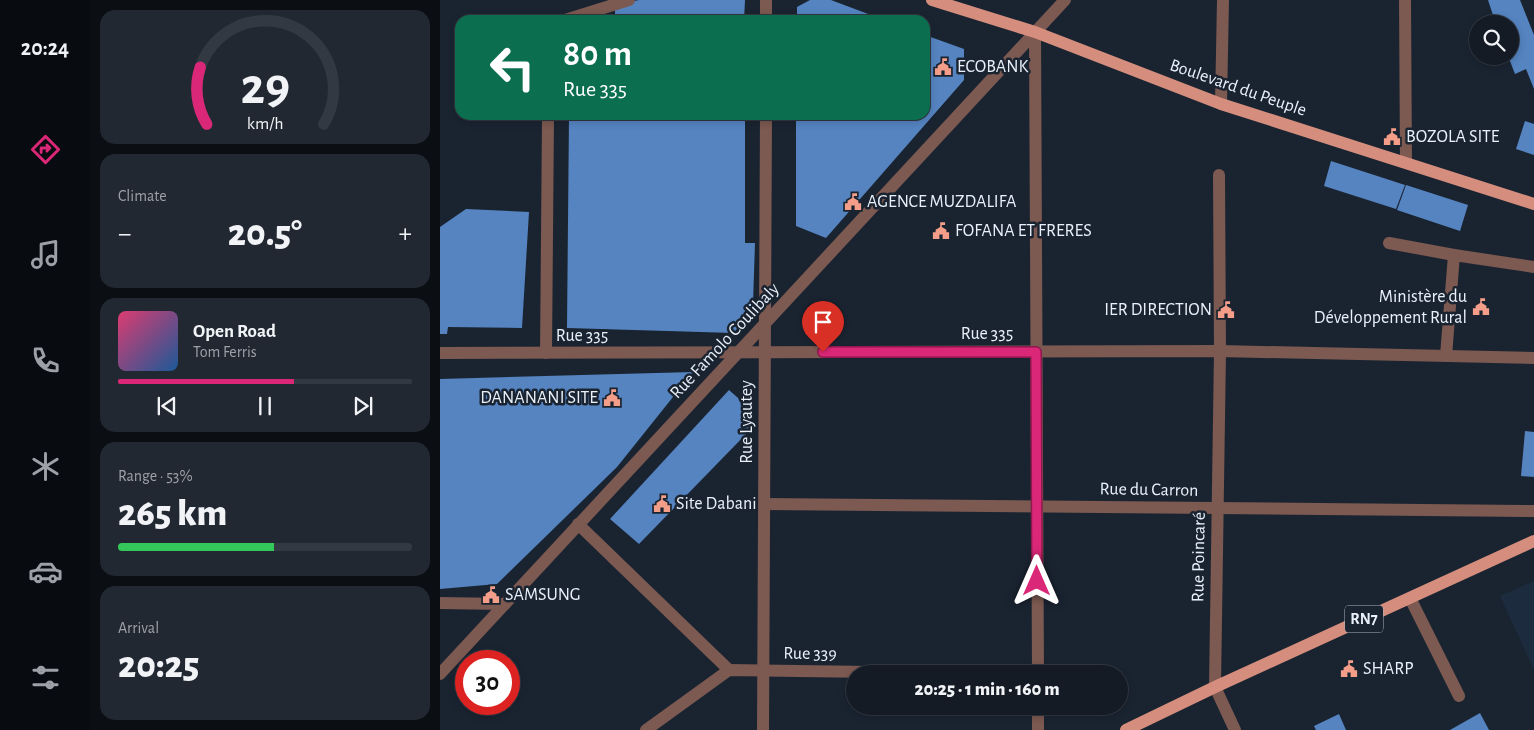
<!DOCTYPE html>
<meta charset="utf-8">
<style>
body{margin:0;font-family:"Alegreya Sans",sans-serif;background:#212832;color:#f1f3f6;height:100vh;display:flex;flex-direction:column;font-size:19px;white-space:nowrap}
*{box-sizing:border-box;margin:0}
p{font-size:16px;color:#9da1a7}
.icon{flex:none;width:28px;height:28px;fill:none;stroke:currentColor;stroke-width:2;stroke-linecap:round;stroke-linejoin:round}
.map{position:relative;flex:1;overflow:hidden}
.side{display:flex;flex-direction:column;gap:10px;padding:10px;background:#0b0f14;width:350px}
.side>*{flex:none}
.top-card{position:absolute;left:15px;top:15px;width:475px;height:105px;border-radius:15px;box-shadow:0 2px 8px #0003,0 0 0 1px #333942;background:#0b6e4f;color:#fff;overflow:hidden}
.controls{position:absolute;left:1029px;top:15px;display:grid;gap:10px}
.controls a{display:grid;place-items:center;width:50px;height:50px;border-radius:50%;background:#141b25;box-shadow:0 2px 8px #0003,0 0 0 1px #333942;font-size:25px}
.speed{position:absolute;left:15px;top:650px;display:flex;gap:10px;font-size:25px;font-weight:700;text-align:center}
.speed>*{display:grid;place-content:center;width:65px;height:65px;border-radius:50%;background:#141b25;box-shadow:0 2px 8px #0003,0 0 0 1px #333942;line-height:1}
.speed .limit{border:8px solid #d22;background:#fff;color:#111}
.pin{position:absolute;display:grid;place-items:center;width:42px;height:42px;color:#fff;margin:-51px -21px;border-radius:50% 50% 50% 0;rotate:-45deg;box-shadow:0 0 5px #0007}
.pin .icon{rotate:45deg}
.me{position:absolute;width:55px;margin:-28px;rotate:0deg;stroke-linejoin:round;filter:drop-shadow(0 0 4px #0008)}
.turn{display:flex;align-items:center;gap:18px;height:105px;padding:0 25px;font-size:22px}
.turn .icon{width:65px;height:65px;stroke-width:2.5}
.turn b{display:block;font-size:35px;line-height:42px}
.big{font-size:38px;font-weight:800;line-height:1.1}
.side .widget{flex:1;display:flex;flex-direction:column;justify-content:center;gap:8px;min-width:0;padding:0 18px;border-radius:15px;background:#212832}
.side .dial{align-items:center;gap:0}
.dial svg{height:130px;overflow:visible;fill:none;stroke:#333942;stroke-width:7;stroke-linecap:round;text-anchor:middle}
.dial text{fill:#f1f3f6;stroke:none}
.song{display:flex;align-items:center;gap:15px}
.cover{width:60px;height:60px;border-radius:8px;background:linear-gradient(135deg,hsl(340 70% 55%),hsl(210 70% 35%))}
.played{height:5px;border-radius:2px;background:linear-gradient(90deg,#db2777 60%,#333942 60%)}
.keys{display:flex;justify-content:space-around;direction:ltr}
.heat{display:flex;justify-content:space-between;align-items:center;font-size:28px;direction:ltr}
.charge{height:8px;border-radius:4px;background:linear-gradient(90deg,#34c759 53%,#333942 0)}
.trip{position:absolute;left:406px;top:665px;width:282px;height:50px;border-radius:25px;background:#141b25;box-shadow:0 2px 8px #0003,0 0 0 1px #333942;font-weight:800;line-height:50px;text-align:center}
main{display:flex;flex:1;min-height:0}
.tab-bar{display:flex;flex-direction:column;width:90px;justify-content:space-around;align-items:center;background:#080b0f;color:#9da1a7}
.tab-bar .icon{width:35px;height:35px}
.tab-bar .on{color:#db2777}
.tab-bar b{font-size:22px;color:#f1f3f6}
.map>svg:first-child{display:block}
.built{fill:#1d2b3e}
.building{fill:#5584c1}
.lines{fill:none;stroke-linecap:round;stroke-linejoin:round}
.minor{stroke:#7c5951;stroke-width:12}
.major{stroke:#d58e7d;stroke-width:12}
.route-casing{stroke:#8e194d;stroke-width:12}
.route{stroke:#db2777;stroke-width:9}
.labels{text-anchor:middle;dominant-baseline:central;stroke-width:5;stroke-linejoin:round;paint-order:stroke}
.shield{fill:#1a2431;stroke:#abb3be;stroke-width:1}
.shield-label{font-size:16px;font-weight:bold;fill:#e9f0fa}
.poi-label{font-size:18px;fill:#e9f0fa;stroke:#1a2431;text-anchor:start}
.street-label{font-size:18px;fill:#e9f0fa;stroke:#1a2431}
</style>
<main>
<nav class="tab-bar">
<b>20:24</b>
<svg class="icon on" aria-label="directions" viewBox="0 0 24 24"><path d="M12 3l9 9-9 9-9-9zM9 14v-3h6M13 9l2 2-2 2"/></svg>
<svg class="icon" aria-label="music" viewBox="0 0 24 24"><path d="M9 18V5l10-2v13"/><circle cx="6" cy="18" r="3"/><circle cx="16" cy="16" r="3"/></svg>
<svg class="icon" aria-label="phone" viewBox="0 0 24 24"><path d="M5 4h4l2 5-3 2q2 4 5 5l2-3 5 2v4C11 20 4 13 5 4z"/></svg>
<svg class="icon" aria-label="climate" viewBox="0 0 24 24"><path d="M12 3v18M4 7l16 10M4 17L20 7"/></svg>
<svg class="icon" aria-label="car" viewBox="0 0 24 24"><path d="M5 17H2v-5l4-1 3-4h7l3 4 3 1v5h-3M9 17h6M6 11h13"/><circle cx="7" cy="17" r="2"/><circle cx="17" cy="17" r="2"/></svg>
<svg class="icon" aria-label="filters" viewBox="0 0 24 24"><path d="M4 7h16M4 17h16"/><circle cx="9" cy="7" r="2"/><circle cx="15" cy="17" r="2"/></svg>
</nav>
<section class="side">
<div class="widget dial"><svg viewBox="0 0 100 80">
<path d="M14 69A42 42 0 1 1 86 69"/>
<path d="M14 69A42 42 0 0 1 10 34" stroke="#db2777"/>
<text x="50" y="56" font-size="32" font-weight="700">29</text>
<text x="50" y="72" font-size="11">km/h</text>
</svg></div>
<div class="widget"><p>Climate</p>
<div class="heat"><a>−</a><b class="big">20.5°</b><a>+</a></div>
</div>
<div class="widget">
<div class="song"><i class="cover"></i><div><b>Open Road</b><p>Tom Ferris</p></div></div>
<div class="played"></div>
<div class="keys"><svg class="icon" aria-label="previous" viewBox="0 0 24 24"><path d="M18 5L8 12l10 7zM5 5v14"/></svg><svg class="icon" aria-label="pause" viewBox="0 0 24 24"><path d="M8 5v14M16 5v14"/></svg><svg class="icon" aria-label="next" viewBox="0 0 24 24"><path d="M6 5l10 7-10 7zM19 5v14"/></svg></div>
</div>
<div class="widget"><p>Range · 53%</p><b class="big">265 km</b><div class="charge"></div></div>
<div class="widget"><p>Arrival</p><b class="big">20:25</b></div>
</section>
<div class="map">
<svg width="1094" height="730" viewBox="0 0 1094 730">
<rect width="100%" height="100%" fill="#1a2431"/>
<path class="built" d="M1094 581V670L1060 596Z"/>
<g class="building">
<path d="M199 0H305L304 20H175V5Z"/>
<path d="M370 0H391L444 20H357V7Z"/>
<path d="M1048 0H1080L1094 35V89L1086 69 1075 74 1068 56H1070V24H1056Z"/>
<path d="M485 35 524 49V80L386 238 356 226V115H485Z"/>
<path d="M129 115H305V243H315L313 304 294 333 127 328Z"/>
<path d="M1085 121 1094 124V155L1076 149Z"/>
<path d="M891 161 965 185 956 209 884 186Z"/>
<path d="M966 185 1028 205 1020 231 957 210Z"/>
<path d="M26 209 89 212 82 328 8 327 7 334H0V227Z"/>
<path d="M253 372 177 467 57 584 0 589V379Z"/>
<path d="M289 390 306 405 309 431 199 544 170 519Z"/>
<path d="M1085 431 1094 432V477L1081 476Z"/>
<path d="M1040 713 1049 730H1010Z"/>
<path d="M899 714 906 730H876L874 726Z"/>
</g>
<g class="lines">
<g class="minor">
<path d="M965 0 966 162"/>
<path d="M125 20 189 0"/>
<path d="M326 20V0"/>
<path d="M595 32 598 674"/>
<path d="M781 104 783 0"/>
<path d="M779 175 780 351 775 687 795 730"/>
<path d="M949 243 1014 255 1094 267"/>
<path d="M0 353 780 351 1094 358"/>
<path d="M106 353 108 115"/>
<path d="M1006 356 1014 255"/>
<path d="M324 504 1094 511"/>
<path d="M138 524 289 670"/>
<path d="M970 598 1019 696"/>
<path d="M0 603 65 604"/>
<path d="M0 674 625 0"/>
<path d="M598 706V730"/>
<path d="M206 730 289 670 582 674"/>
<path d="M323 730 326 115"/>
</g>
<g class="major">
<path d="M492 0 595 32 781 104 1094 204"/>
<path d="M686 730 775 687 1094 541"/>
</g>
</g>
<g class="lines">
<g class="route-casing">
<path id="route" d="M383 352H596L597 581"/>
</g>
<use href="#route" class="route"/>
</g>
<defs>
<g id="civic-bare" transform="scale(1.35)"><path d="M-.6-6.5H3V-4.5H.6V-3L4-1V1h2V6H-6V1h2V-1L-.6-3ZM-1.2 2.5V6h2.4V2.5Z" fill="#f49e8a" stroke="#1a2431" stroke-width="2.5" paint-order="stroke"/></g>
</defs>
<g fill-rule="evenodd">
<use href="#civic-bare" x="503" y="67"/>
<use href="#civic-bare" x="952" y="137"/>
<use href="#civic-bare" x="413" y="202"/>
<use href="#civic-bare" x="501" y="231"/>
<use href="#civic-bare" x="1041" y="307"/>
<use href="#civic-bare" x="786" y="310"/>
<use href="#civic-bare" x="172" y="398"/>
<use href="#civic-bare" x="222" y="504"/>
<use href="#civic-bare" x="51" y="595"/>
<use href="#civic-bare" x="909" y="669"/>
</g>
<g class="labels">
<rect class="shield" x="905" y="605.5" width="38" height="27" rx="4"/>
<g class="shield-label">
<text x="924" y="619">RN7</text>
</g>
<g class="poi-label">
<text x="517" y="67">ECOBANK</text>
<text x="966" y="137">BOZOLA SITE</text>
<text x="427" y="202">AGENCE MUZDALIFA</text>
<text x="515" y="231">FOFANA ET FRERES</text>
<text x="1027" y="297" text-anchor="end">Ministère du<tspan x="1027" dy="21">Développement Rural</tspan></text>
<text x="772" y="310" text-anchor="end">IER DIRECTION</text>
<text x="158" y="398" text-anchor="end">DANANANI SITE</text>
<text x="236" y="504">Site Dabani</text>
<text x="65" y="595">SAMSUNG</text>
<text x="923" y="669">SHARP</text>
</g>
<g class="street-label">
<text transform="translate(798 88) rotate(19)">Boulevard du Peuple</text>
<text x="547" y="334">Rue 335</text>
<text x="142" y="336">Rue 335</text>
<text transform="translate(285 341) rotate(-47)">Rue Famolo Coulibaly</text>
<text transform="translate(307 422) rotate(-90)">Rue Lyautey</text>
<text transform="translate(709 490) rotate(1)">Rue du Carron</text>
<text transform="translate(759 557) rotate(-89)">Rue Poincaré</text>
<text transform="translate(370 654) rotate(1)">Rue 339</text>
</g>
</g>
</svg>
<div class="controls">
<a><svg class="icon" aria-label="search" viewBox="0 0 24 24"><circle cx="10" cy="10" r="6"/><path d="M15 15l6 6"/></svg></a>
</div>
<div class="speed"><div class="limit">30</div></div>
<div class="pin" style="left:383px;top:352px;background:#d93025"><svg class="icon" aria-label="arrive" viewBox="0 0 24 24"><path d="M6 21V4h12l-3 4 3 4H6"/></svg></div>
<svg class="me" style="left:597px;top:581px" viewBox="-20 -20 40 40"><path d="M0-17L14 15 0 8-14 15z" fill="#db2777" stroke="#fff" stroke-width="4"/></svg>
<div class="trip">20:25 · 1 min · 160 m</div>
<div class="top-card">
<div class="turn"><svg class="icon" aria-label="left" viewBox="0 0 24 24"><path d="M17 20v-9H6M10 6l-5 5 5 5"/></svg><div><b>80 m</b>Rue 335</div></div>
</div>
</div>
</main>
